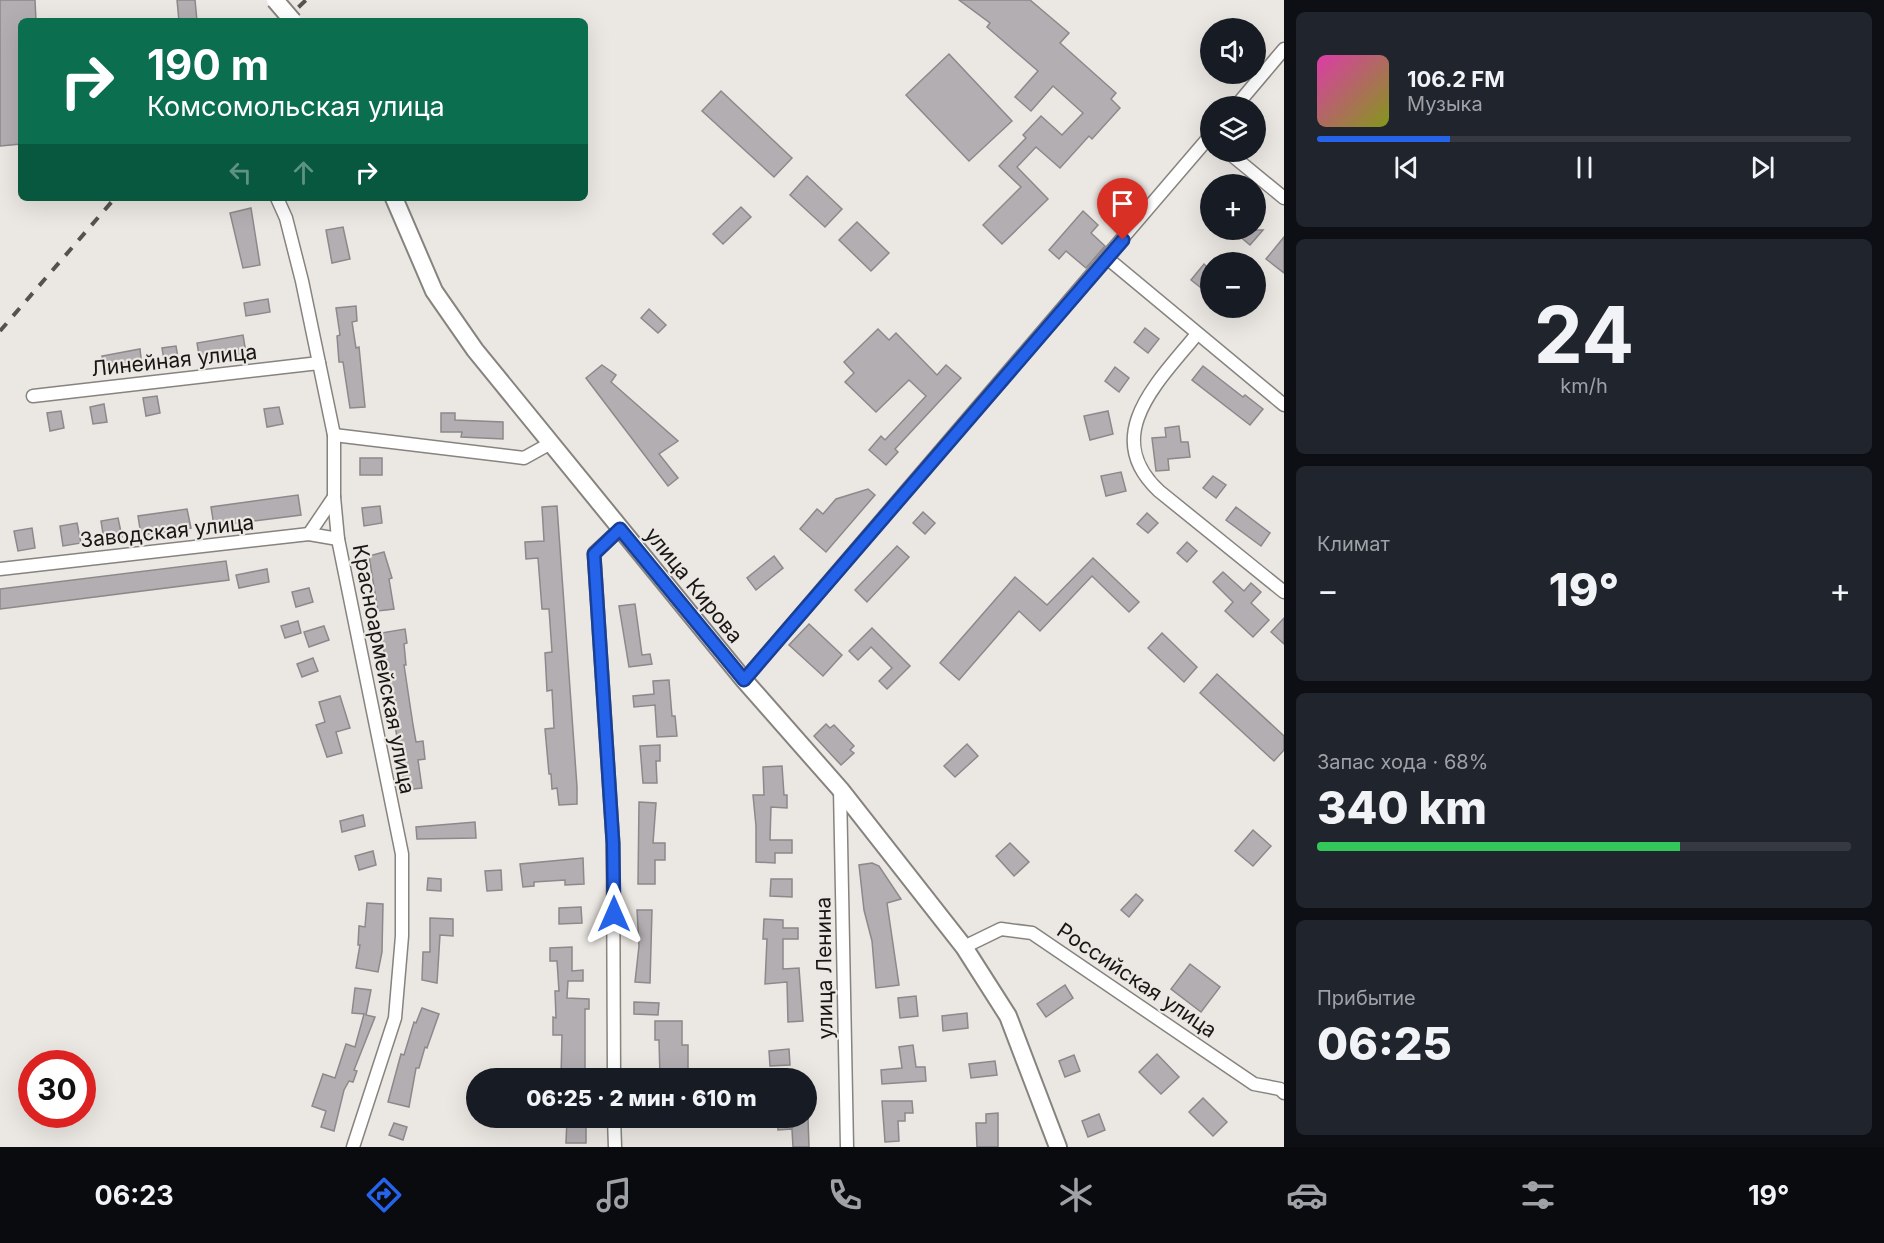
<!DOCTYPE html>
<html lang="ru">
<meta charset="utf-8">
<style>
body{margin:0;font-family:Inter,sans-serif;background:#20242c;color:#f1f3f6;height:100vh;display:flex;flex-direction:column;font-size:22px;white-space:nowrap}
*{box-sizing:border-box;margin:0}
p{font-size:20px;color:#9ea1a6}
.icon{flex:none;width:33px;height:33px;fill:none;stroke:currentColor;stroke-width:2;stroke-linecap:round;stroke-linejoin:round}
.map{position:relative;flex:1;overflow:hidden}
.drawer{display:flex;flex-direction:column;gap:12px;padding:12px;background:#0d0f14;width:600px}
.drawer>*{flex:none}
.top-card{position:absolute;left:18px;top:18px;width:570px;height:183px;border-radius:9px;box-shadow:0 6px 24px #0002;background:#0b6e4f;color:#fff;overflow:hidden}
.buttons{position:absolute;left:1200px;top:18px;display:grid;gap:12px}
.buttons a{display:grid;place-items:center;width:66px;height:66px;border-radius:50%;background:#171b24;box-shadow:0 6px 24px #0002;font-size:30px}
.speed{position:absolute;left:18px;top:1050px;display:flex;gap:12px;font-size:30px;font-weight:700;text-align:center}
.speed>*{display:grid;place-content:center;width:78px;height:78px;border-radius:50%;background:#171b24;box-shadow:0 6px 24px #0002;line-height:1}
.speed .limit{border:9px solid #d22;background:#fff;color:#111}
.pin{position:absolute;display:grid;place-items:center;width:51px;height:51px;color:#fff;margin:-62px -26px;border-radius:50% 50% 50% 0;rotate:-45deg;box-shadow:0 0 6px #0007}
.pin .icon{rotate:45deg}
.me{position:absolute;width:66px;margin:-33px;rotate:0deg;stroke-linejoin:round;filter:drop-shadow(0 0 4px #0008)}
.turn{display:flex;align-items:center;gap:21px;height:126px;padding:0 30px;font-size:27px}
.turn .icon{width:78px;height:78px;stroke-width:2.5}
.turn b{display:block;font-size:42px;line-height:51px}
.lanes{display:flex;align-items:center;height:57px;padding:0 30px;background:#0003;justify-content:center;gap:30px;direction:ltr}
.lanes .off{opacity:.35}
.big{font-size:45px;font-weight:800;line-height:1.1}
.drawer .tile{flex:1;display:flex;flex-direction:column;justify-content:center;gap:9px;min-width:0;padding:0 21px;border-radius:9px;background:#20242c}
.drawer .dial{align-items:center;gap:0}
.dial b{font-size:78px;line-height:1}
.song{display:flex;align-items:center;gap:18px}
.cover{width:72px;height:72px;border-radius:9px;background:linear-gradient(135deg,hsl(320 70% 55%),hsl(70 70% 35%))}
.played{height:6px;border-radius:3px;background:linear-gradient(90deg,#2563eb 25%,#363941 25%)}
.keys{display:flex;justify-content:space-around;direction:ltr}
.heat{display:flex;justify-content:space-between;align-items:center;font-size:33px;direction:ltr}
.charge{height:9px;border-radius:4px;background:linear-gradient(90deg,#34c759 68%,#363941 0)}
.trip{position:absolute;left:466px;top:1068px;width:351px;height:60px;border-radius:30px;background:#171b24;box-shadow:0 6px 24px #0002;font-weight:800;line-height:60px;text-align:center}
.tabs{display:flex;height:96px;justify-content:space-around;align-items:center;background:#090b0e;color:#9ea1a6}
.tabs .icon{width:42px;height:42px}
.tabs .current{color:#2563eb}
.tabs b{font-size:27px;color:#f1f3f6}
main{display:flex;flex:1;min-height:0}
.map>svg:first-child{display:block}
.building{fill:#b2aeb2;stroke:#8c888c;stroke-width:1.5}
.lines{fill:none;stroke-linecap:round;stroke-linejoin:round}
.minor-casing{stroke:#87837f;stroke-width:15}
.secondary-casing{stroke:#87837f;stroke-width:20}
.minor{stroke:#fff;stroke-width:12}
.secondary{stroke:#fff;stroke-width:16}
.rail{stroke:#55524f;stroke-width:4;stroke-dasharray:10 10;stroke-linecap:butt}
.secondary-bridge-casing{stroke:#87837f;stroke-width:20;stroke-linecap:butt}
.secondary-bridge{stroke:#fff;stroke-width:16}
.route-casing{stroke:#184099;stroke-width:15}
.route{stroke:#2563eb;stroke-width:10}
.labels{text-anchor:middle;dominant-baseline:central;stroke-width:4.5;stroke-linejoin:round;paint-order:stroke}
.street-label{font-size:21px;fill:#191715;stroke:#ebe7e2}
</style>
<main>
<div class="map">
<svg width="1284" height="1147" viewBox="0 0 1284 1147">
<rect width="100%" height="100%" fill="#ebe7e2"/>
<g class="building">
<path d="M0 0H35L36 21H21V144L0 146Z"/>
<path d="M177 0H195L197 21H179Z"/>
<path d="M959 0H1030L1069 33 1060 43 1116 93 1111 99 1120 108 1092 139 1089 136 1060 168 1036 147 1017 167 1048 199 1002 244 983 225 1021 187 999 166 1026 138 1023 135 1041 116 1062 135 1083 113 1053 86 1031 111 1015 97 1038 71 987 27 990 23Z"/>
<path d="M949 54 1012 121 969 161 906 95Z"/>
<path d="M721 91 792 158 774 177 702 111Z"/>
<path d="M807 176 842 209 825 227 790 195Z"/>
<path d="M741 207 751 217 723 244 713 234Z"/>
<path d="M251 208 260 265 243 268 230 213Z"/>
<path d="M1083 211 1098 225 1091 233 1105 246 1086 268 1066 251 1059 259 1049 250Z"/>
<path d="M857 222 889 253 871 271 839 240Z"/>
<path d="M343 227 350 259 332 263 326 230Z"/>
<path d="M1232 230H1263L1250 245Z"/>
<path d="M1284 237V273L1266 259Z"/>
<path d="M1204 264 1210 270V295L1191 280Z"/>
<path d="M268 299 270 312 246 316 244 303Z"/>
<path d="M356 306 357 321 352 322 356 348 359 347 365 407 350 408 343 362H339L337 336 340 335 336 308Z"/>
<path d="M649 309 666 325 658 333 641 318Z"/>
<path d="M1145 328 1159 339 1148 353 1134 342Z"/>
<path d="M878 329 889 340 896 333 937 375 946 365 961 378 895 449 898 452 886 465 869 450 881 436 885 440 926 396 909 380 876 412 845 382 854 373 844 362Z"/>
<path d="M243 335 246 353 200 361 197 343Z"/>
<path d="M176 346 179 364 165 366 162 348Z"/>
<path d="M140 349 142 367 105 374 102 356Z"/>
<path d="M602 365 616 375 611 382 678 441 659 454 678 478 668 486 586 378Z"/>
<path d="M1203 366 1243 397 1245 395 1263 409 1250 425 1192 380Z"/>
<path d="M1115 367 1129 378 1119 392 1105 381Z"/>
<path d="M157 396 160 413 146 416 143 398Z"/>
<path d="M104 404 107 422 93 424 90 407Z"/>
<path d="M279 407 283 424 267 427 264 409Z"/>
<path d="M61 411 64 428 50 431 47 413Z"/>
<path d="M1108 411 1113 434 1090 440 1084 416Z"/>
<path d="M441 413H455V420L503 422V439L461 437 462 432H441Z"/>
<path d="M1179 426 1181 442H1188L1190 457 1168 459 1169 470 1156 471 1152 438 1166 437 1165 428Z"/>
<rect x="360" y="458" width="22" height="17"/>
<path d="M1121 472 1126 491 1106 496 1101 476Z"/>
<path d="M1213 476 1226 485 1216 498 1203 488Z"/>
<path d="M868 489 875 495 826 552 800 529 817 509 823 514 836 499Z"/>
<path d="M298 495 301 515 214 526 211 507Z"/>
<path d="M380 506 382 523 364 526 362 508Z"/>
<path d="M557 506 577 787V804L559 805 557 788 552 789 551 774H549L545 729 554 728 552 690 547 691 545 653 552 652 549 609H542L538 558 526 559 525 542 544 541 542 507Z"/>
<path d="M1236 507 1270 533 1261 546 1226 520Z"/>
<path d="M187 509 191 528 141 535 138 516Z"/>
<path d="M923 512 935 523 925 534 913 523Z"/>
<path d="M1147 513 1158 523 1148 533 1137 524Z"/>
<path d="M118 518 122 537 104 540 101 521Z"/>
<path d="M77 523 81 543 63 546 60 526Z"/>
<path d="M32 528 35 548 18 551 14 531Z"/>
<path d="M1187 542 1197 551 1187 562 1177 553Z"/>
<path d="M897 546 909 557 867 602 855 590Z"/>
<path d="M384 552 392 578 389 579 394 609 378 611 369 556Z"/>
<path d="M774 556 783 568 756 590 747 578Z"/>
<path d="M1093 558 1139 602 1129 612 1092 576 1040 631 1019 611 959 680 940 663 1015 577 1047 605Z"/>
<path d="M226 561 229 580 0 609V589Z"/>
<path d="M267 569 269 582 239 588 236 575Z"/>
<path d="M1223 572 1244 591 1251 583 1261 592 1251 603 1269 620 1253 637 1225 611 1233 602 1213 582Z"/>
<path d="M309 588 313 602 296 607 292 592Z"/>
<path d="M635 604 642 655 650 654 652 664 629 667 619 606Z"/>
<path d="M1284 618V644L1271 632Z"/>
<path d="M298 621 301 633 285 638 281 626Z"/>
<path d="M809 624 842 655 823 676 789 645Z"/>
<path d="M324 626 329 640 309 647 304 632Z"/>
<path d="M872 628 910 666 887 689 879 681 892 668 871 647 858 660 849 651Z"/>
<path d="M405 629 407 643 404 644 406 665H404L413 725 416 742 423 741 425 759 418 760 422 788 405 790 381 633Z"/>
<path d="M1162 633 1197 667 1184 682 1148 648Z"/>
<path d="M313 658 318 671 302 677 297 664Z"/>
<path d="M1217 674 1284 736V750L1274 761 1200 693Z"/>
<path d="M669 680 672 716H675L677 736 657 737 655 705 634 707 633 696 654 694 653 681Z"/>
<path d="M340 696 350 728 336 732 342 753 327 757 316 725 325 722 319 702Z"/>
<path d="M826 724 830 728 834 725 854 746 850 750 854 753 841 765 814 736Z"/>
<path d="M967 744 978 756 955 777 944 766Z"/>
<path d="M660 745V761H656L657 783H643L640 746Z"/>
<path d="M782 766 784 795H787V808L771 807 770 840H792V853H775V863L756 862V826L753 795H764L763 767Z"/>
<path d="M639 802 656 803 653 843H665V860H655V884H638Z"/>
<path d="M363 815 365 826 342 832 340 821Z"/>
<path d="M475 822 476 838 417 839 416 827Z"/>
<path d="M1253 830 1271 846 1253 866 1235 851Z"/>
<path d="M1010 843 1029 862 1014 876 996 856Z"/>
<path d="M373 851 376 865 359 870 355 856Z"/>
<path d="M583 858 584 884 565 885V880L534 882V886L523 887 520 864Z"/>
<path d="M872 863 879 866 901 899 887 903 899 985 876 988 872 941 864 910 859 865Z"/>
<path d="M501 870 502 890 487 891 485 871Z"/>
<path d="M428 878 441 879V891L427 890Z"/>
<path d="M771 879H792V897L770 896Z"/>
<path d="M1136 894 1143 900 1129 917 1121 910Z"/>
<path d="M367 903 383 904 382 952 378 972 356 968 360 945H358L359 926 365 927Z"/>
<path d="M581 907 582 923 559 924V908Z"/>
<path d="M637 910H652L650 983 635 982 639 946Z"/>
<path d="M430 918 453 919V936L440 935 437 983 422 980 423 952H430Z"/>
<path d="M764 919 783 920V928H798V939H783V969L799 968 803 1021 788 1022 787 982 765 984 767 939H763Z"/>
<path d="M572 947V971L583 970V981H568L567 998 589 999V1009H585V1078H561L562 1035H553V1017L556 1018 555 991H559L557 961H550V948Z"/>
<path d="M1190 964 1220 987 1201 1012 1171 989Z"/>
<path d="M1065 985 1073 998 1046 1017 1037 1004Z"/>
<path d="M355 988 371 990 366 1015 375 1017 354 1070 357 1071 353 1082 349 1081 344 1090 334 1131 321 1127 326 1111 312 1106 323 1074 335 1078 346 1044 355 1047 364 1014 352 1013Z"/>
<path d="M916 996 918 1016 900 1018 898 998Z"/>
<path d="M634 1002 659 1003 658 1015 634 1014Z"/>
<path d="M422 1008 439 1014 427 1048 425 1047 419 1068H416L409 1107 388 1102 401 1054 404 1055 414 1022 416 1023Z"/>
<path d="M967 1013 968 1028 943 1031 942 1016Z"/>
<path d="M655 1021H682V1045H688V1077H660L659 1040H655Z"/>
<path d="M913 1045 916 1067H925L926 1081 882 1084 881 1070 902 1068 899 1047Z"/>
<path d="M789 1049 790 1065 770 1066 769 1051Z"/>
<path d="M1157 1054 1179 1077 1161 1094 1139 1072Z"/>
<path d="M1074 1055 1080 1071 1065 1077 1059 1061Z"/>
<path d="M995 1061 997 1075 971 1078 969 1064Z"/>
<path d="M1203 1098 1227 1122 1213 1136 1189 1112Z"/>
<path d="M882 1101H912L913 1113H905V1121H898L899 1141 885 1142Z"/>
<path d="M998 1113V1147H977L976 1123H986V1114Z"/>
<path d="M1099 1114 1105 1130 1088 1137 1082 1121Z"/>
<path d="M567 1118H586V1143H566Z"/>
<path d="M777 1118H808L809 1147H793L792 1129 778 1130Z"/>
<path d="M394 1123 407 1127 403 1140 389 1135Z"/>
</g>
<g class="lines">
<g class="minor-casing">
<g id="minor">
<path d="M1236 106 1284 49"/>
<path d="M1228 152 1284 198"/>
<path d="M277 198 286 218 302 281 334 435V497L338 539 402 854V936L395 1018 353 1147"/>
<path d="M1107 258 1284 405"/>
<path d="M1197 334C1160 380 1099 435 1159 491L1284 592"/>
<path d="M33 396 319 363"/>
<path d="M334 435 524 458 551 443"/>
<path d="M309 534 334 497"/>
<path d="M0 569 309 534 338 539"/>
<path d="M744 680 1210 136"/>
<path d="M840 789 847 1147"/>
<path d="M964 947 1001 929 1032 933 1254 1084 1280 1089 1284 1093"/>
<path d="M614 1078 613 843 594 553 620 529"/>
<path d="M614 1118 615 1147"/>
</g>
</g>
<g class="secondary-casing">
<path id="secondary" d="M394 198 434 291 475 350 744 680 840 789 964 947 1008 1016 1058 1147"/>
</g>
<use href="#minor" class="minor"/>
<use href="#secondary" class="secondary"/>
<g class="rail">
<path d="M284 21 306 0"/>
<path d="M0 331 115 198"/>
</g>
<g class="secondary-bridge-casing">
<path id="secondary-bridge" d="M275 0 293 21"/>
</g>
<use href="#secondary-bridge" class="secondary-bridge"/>
</g>
<g class="lines">
<g class="route-casing">
<path id="route" d="M614 914 613 843 594 554 620 529 744 680 1123 240"/>
</g>
<use href="#route" class="route"/>
</g>
<g class="labels">
<g class="street-label">
<text transform="translate(174 360) rotate(-6)">Линейная улица</text>
<text transform="translate(167 531) rotate(-6)">Заводская улица</text>
<text transform="translate(694 585) rotate(51)">улица Кирова</text>
<text transform="translate(384 669) rotate(79)">Красноармейская улица</text>
<text transform="translate(824 968) rotate(-91)">улица Ленина</text>
<text transform="translate(1137 980) rotate(34)">Российская улица</text>
</g>
</g>
</svg>
<div class="buttons">
<a><svg class="icon" aria-label="sound" viewBox="0 0 24 24"><path d="M4 9h4l5-4v14l-5-4H4zM17 9q2 3 0 6"/></svg></a>
<a><svg class="icon" aria-label="layers" viewBox="0 0 24 24"><path d="M12 4l9 5-9 5-9-5zM3 14l9 5 9-5"/></svg></a>
<a>+</a>
<a>−</a>
</div>
<div class="speed"><div class="limit">30</div></div>
<div class="pin" style="left:1123px;top:240px;background:#d93025"><svg class="icon" aria-label="arrive" viewBox="0 0 24 24"><path d="M6 21V4h12l-3 4 3 4H6"/></svg></div>
<svg class="me" style="left:614px;top:914px" viewBox="-20 -20 40 40"><path d="M0-17L14 15 0 8-14 15z" fill="#2563eb" stroke="#fff" stroke-width="4"/></svg>
<div class="trip">06:25 · 2 мин · 610 m</div>
<div class="top-card">
<div class="turn"><svg class="icon" aria-label="right" viewBox="0 0 24 24"><path d="M7 20v-9h11M14 6l5 5-5 5"/></svg><div><b>190 m</b>Комсомольская улица</div></div>
<div class="lanes"><svg class="icon off" aria-label="left" viewBox="0 0 24 24"><path d="M17 20v-9H6M10 6l-5 5 5 5"/></svg><svg class="icon off" aria-label="ahead" viewBox="0 0 24 24"><path d="M12 20V5M6 11l6-6 6 6"/></svg><svg class="icon" aria-label="right" viewBox="0 0 24 24"><path d="M7 20v-9h11M14 6l5 5-5 5"/></svg></div>
</div>
</div>
<section class="drawer">
<div class="tile">
<div class="song"><i class="cover"></i><div><b>106.2 FM</b><p>Музыка</p></div></div>
<div class="played"></div>
<div class="keys"><svg class="icon" aria-label="previous" viewBox="0 0 24 24"><path d="M18 5L8 12l10 7zM5 5v14"/></svg><svg class="icon" aria-label="pause" viewBox="0 0 24 24"><path d="M8 5v14M16 5v14"/></svg><svg class="icon" aria-label="next" viewBox="0 0 24 24"><path d="M6 5l10 7-10 7zM19 5v14"/></svg></div>
</div>
<div class="tile dial"><b>24</b><p>km/h</p></div>
<div class="tile"><p>Климат</p>
<div class="heat"><a>−</a><b class="big">19°</b><a>+</a></div>
</div>
<div class="tile"><p>Запас хода · 68%</p><b class="big">340 km</b><div class="charge"></div></div>
<div class="tile"><p>Прибытие</p><b class="big">06:25</b></div>
</section>
</main>
<nav class="tabs">
<b>06:23</b>
<svg class="icon current" aria-label="directions" viewBox="0 0 24 24"><path d="M12 3l9 9-9 9-9-9zM9 14v-3h6M13 9l2 2-2 2"/></svg>
<svg class="icon" aria-label="music" viewBox="0 0 24 24"><path d="M9 18V5l10-2v13"/><circle cx="6" cy="18" r="3"/><circle cx="16" cy="16" r="3"/></svg>
<svg class="icon" aria-label="phone" viewBox="0 0 24 24"><path d="M5 4h4l2 5-3 2q2 4 5 5l2-3 5 2v4C11 20 4 13 5 4z"/></svg>
<svg class="icon" aria-label="climate" viewBox="0 0 24 24"><path d="M12 3v18M4 7l16 10M4 17L20 7"/></svg>
<svg class="icon" aria-label="car" viewBox="0 0 24 24"><path d="M5 17H2v-5l4-1 3-4h7l3 4 3 1v5h-3M9 17h6M6 11h13"/><circle cx="7" cy="17" r="2"/><circle cx="17" cy="17" r="2"/></svg>
<svg class="icon" aria-label="filters" viewBox="0 0 24 24"><path d="M4 7h16M4 17h16"/><circle cx="9" cy="7" r="2"/><circle cx="15" cy="17" r="2"/></svg>
<b>19°</b>
</nav>
